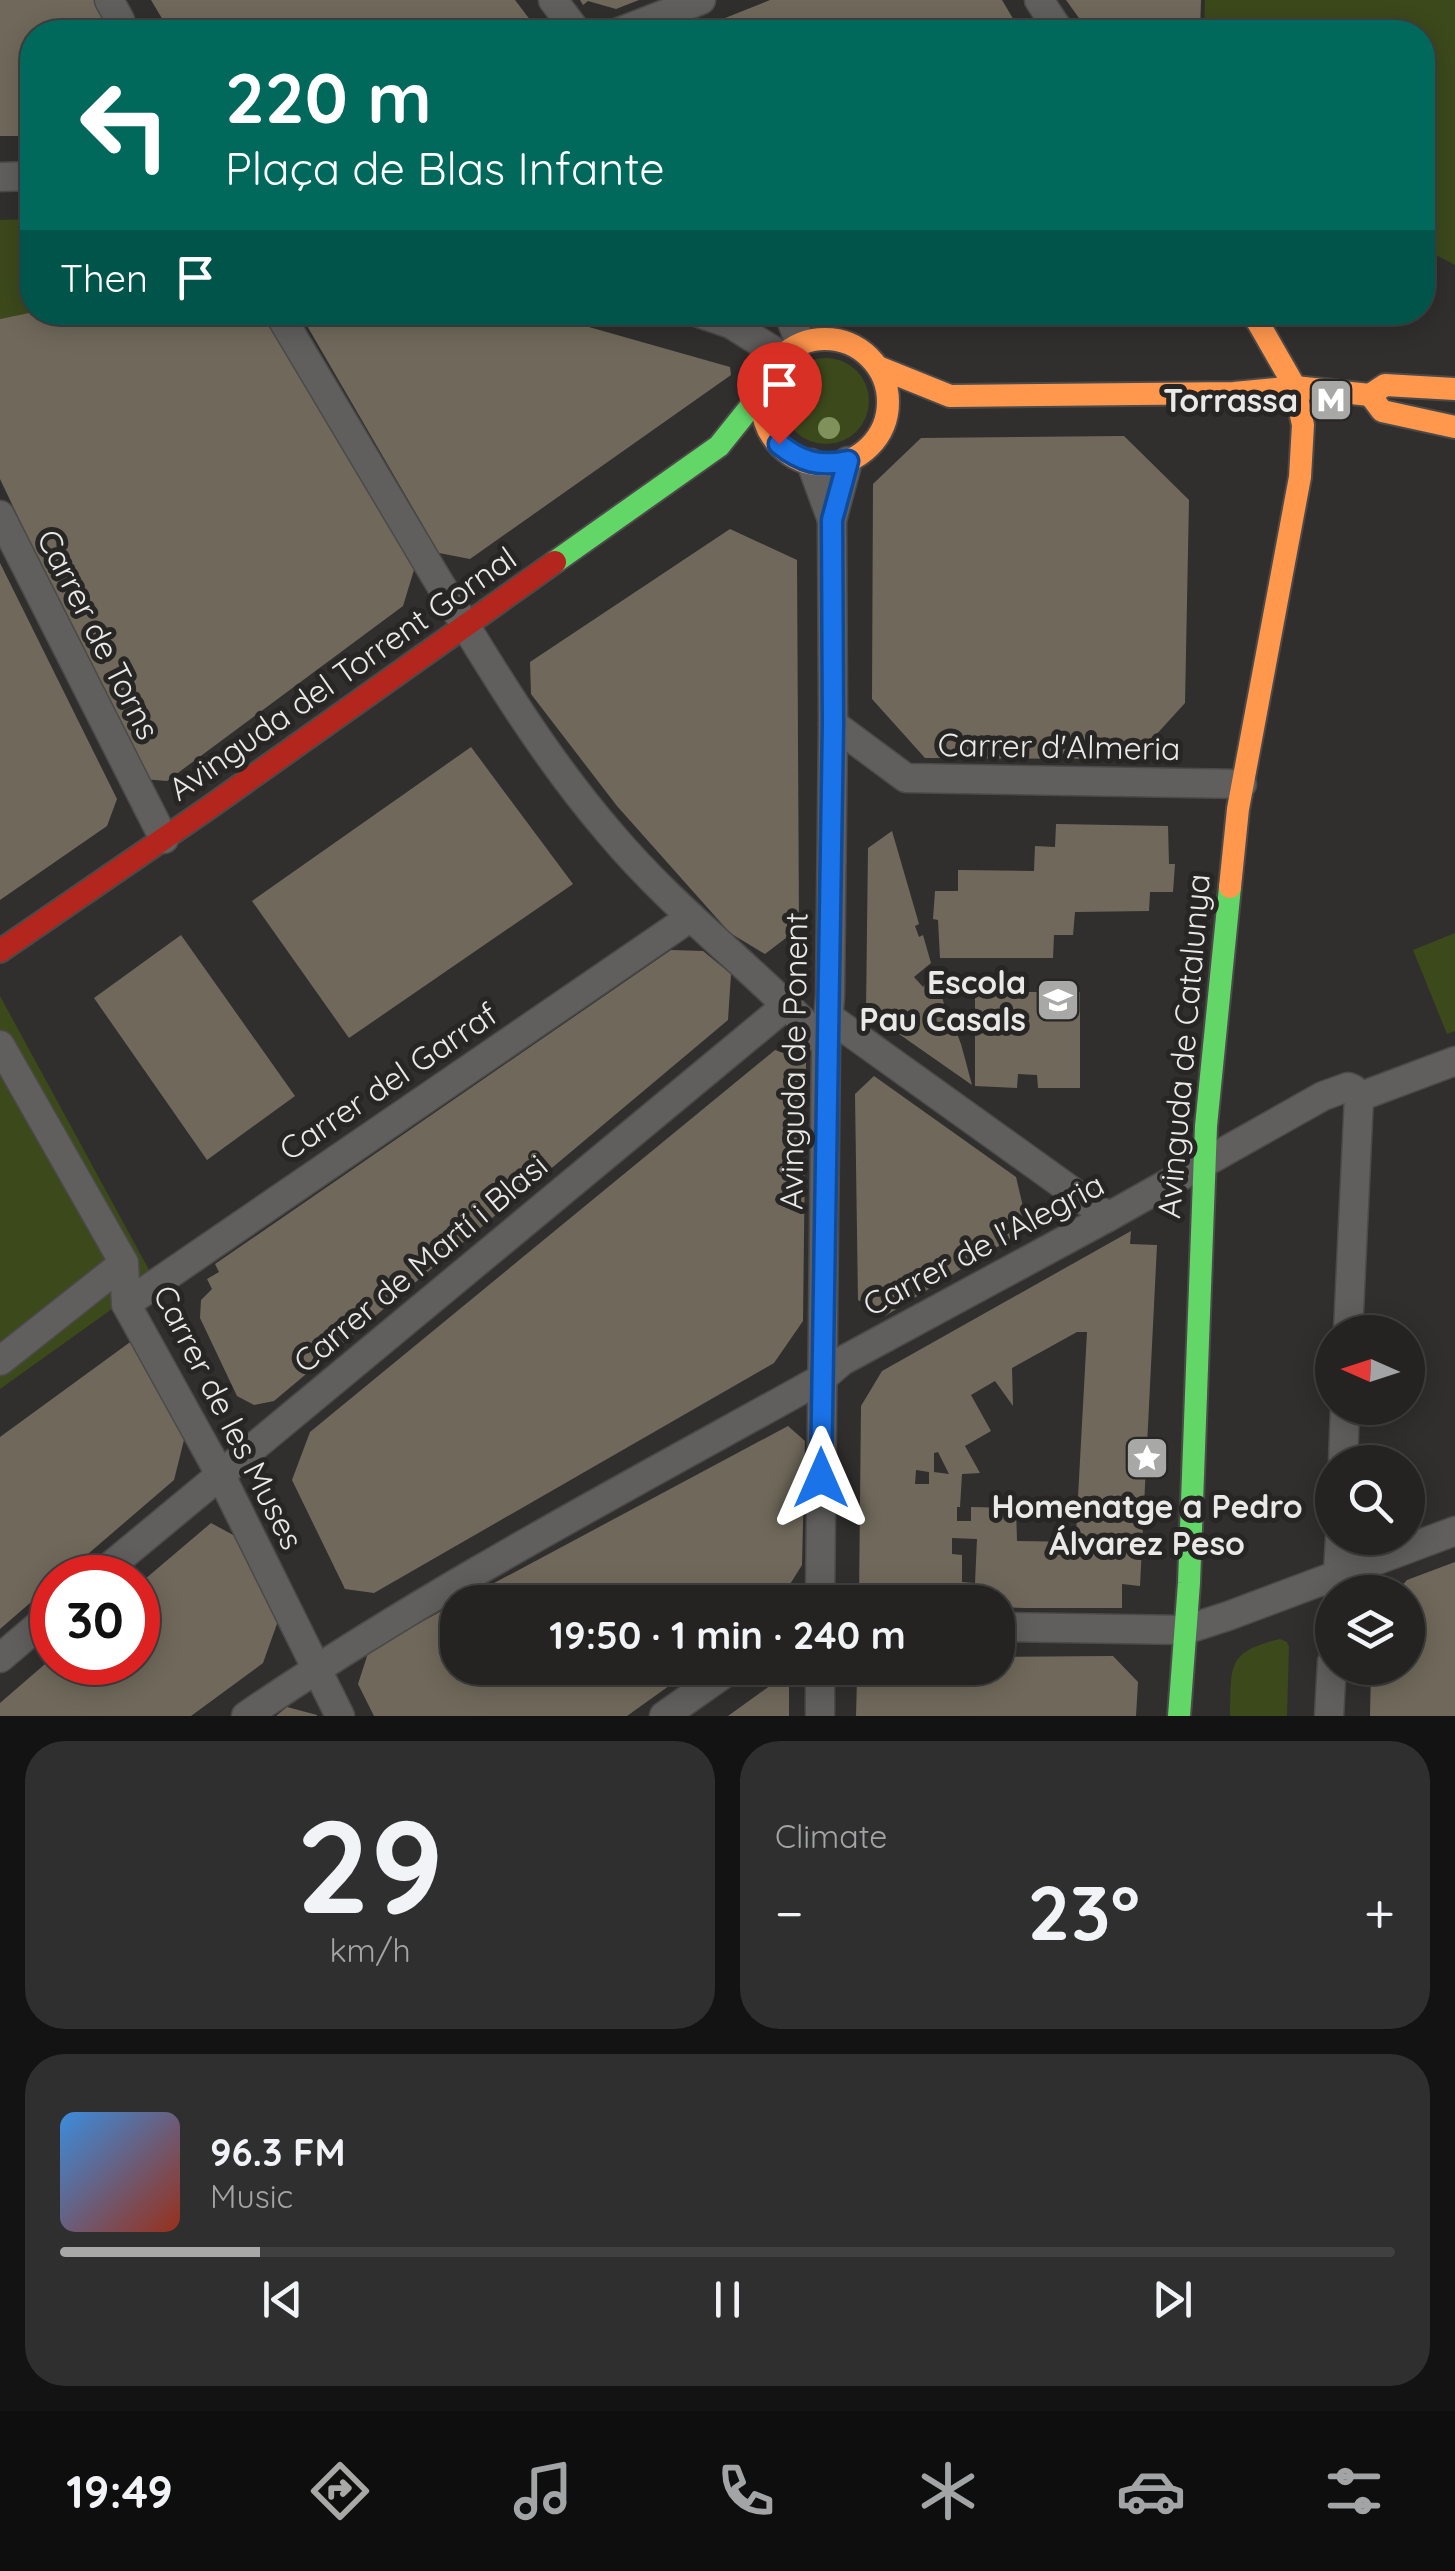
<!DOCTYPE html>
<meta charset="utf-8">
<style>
body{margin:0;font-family:Quicksand,sans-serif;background:#302f2f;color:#f1f3f6;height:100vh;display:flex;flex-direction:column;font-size:38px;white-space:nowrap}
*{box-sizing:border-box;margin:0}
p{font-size:32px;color:#a3a4a5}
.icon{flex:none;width:55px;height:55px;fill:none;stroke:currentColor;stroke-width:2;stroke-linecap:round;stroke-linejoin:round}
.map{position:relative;height:1716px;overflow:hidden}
.details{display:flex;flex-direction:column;gap:25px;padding:25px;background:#141313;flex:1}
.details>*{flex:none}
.banner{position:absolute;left:20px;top:20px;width:1415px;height:305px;border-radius:40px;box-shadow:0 5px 25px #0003,0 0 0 2px #414040;background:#00695c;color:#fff;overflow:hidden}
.needle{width:65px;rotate:273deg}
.buttons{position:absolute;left:1315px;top:1315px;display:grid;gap:20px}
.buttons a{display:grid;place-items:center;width:110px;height:110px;border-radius:50%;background:#242322;box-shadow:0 5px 25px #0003,0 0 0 2px #414040;font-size:50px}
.speed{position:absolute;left:30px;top:1555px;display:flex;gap:20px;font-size:50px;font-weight:700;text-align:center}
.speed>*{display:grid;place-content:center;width:130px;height:130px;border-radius:50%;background:#242322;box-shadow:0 5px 25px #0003,0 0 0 2px #414040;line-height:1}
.speed .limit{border:15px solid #d22;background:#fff;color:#111}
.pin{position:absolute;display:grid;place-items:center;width:85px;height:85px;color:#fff;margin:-102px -42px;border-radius:50% 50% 50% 0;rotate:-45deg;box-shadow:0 0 10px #0007}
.pin .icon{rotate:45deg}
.me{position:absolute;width:110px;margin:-55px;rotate:0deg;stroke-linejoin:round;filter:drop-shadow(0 0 8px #0008)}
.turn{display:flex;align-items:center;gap:35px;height:210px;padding:0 40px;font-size:45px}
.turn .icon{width:130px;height:130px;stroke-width:2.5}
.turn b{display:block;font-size:70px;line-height:85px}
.then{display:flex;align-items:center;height:95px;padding:0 40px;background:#0003;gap:20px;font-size:38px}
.big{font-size:75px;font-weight:700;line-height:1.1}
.details .widget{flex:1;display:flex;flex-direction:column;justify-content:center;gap:15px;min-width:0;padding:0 35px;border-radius:40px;background:#302f2f}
.details .dial{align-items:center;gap:0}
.dial b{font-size:130px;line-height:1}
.song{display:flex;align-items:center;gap:30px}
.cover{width:120px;height:120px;border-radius:15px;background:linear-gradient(135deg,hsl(210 70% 55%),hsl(10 70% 35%))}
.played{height:10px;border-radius:5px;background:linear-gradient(90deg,#a8a8a6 15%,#414040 15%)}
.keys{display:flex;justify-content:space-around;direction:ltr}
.heat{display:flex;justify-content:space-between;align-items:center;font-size:55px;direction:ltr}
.details .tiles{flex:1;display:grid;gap:25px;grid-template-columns:1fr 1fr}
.widget:last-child{grid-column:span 2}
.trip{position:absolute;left:440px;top:1585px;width:575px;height:100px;border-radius:40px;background:#242322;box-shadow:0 5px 25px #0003,0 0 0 2px #414040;font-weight:700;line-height:100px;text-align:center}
.tabs{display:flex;height:160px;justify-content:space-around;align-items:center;background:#0e0e0e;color:#a3a4a5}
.tabs .icon{width:70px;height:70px}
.tabs .selected{color:#a8a8a6}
.tabs b{font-size:45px;color:#f1f3f6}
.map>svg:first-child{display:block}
.green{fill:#3c491b}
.building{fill:#70695b;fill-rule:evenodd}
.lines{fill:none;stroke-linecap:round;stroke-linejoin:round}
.street-casing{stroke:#4b4a49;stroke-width:31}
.fast-casing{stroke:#4b4a49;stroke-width:26}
.slow-casing{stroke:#4b4a49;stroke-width:26}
.jam-casing{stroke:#4b4a49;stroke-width:26}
.street{stroke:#605f5e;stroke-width:28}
.fast{stroke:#63d668;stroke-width:22}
.slow{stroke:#ff974d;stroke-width:22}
.jam{stroke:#b3261e;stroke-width:22}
.tree{fill:#80915b}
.route-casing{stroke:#114b97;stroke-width:25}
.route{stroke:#1a73e8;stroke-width:18}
.labels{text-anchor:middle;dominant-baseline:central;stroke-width:10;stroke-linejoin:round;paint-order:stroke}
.poi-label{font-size:32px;font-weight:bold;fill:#e9e9e7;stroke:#272624;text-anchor:end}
.street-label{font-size:32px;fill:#e9e9e7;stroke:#272624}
</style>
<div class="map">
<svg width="1455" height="1716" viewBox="0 0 1455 1716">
<rect width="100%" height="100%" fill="#302f2e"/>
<g class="green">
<path d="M1205 0H1455V265L1423 248 1422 32H1204Z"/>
<path d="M32 219 34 313 0 319V220Z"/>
<circle cx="826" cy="401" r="43"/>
<path d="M1455 933V1031L1447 1034 1413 950Z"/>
<path d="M0 996 154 1279 0 1389Z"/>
<path d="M1280 1639 1287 1642 1289 1647 1287 1716H1230C1232 1667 1225 1652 1280 1639Z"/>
</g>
<g class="building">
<path d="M0 0H95L113 32H32V136H0Z"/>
<path d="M151 0H515L534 25 531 32H170Z"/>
<path d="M580 0H639L616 9 588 1 583 5Z"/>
<path d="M770 0H1002L1021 32H690Z"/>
<path d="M1066 0H1201L1200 32H1089Z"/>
<path d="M34 312H266L414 570 403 606 167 781 143 779 0 479V319Z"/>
<path d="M299 312H536L730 367 731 375 470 559 439 553Z"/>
<path d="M1124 436 1189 500 1185 703 1134 759 925 758 872 699 873 484 921 438Z"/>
<path d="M730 529 797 560 799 928 765 954 730 933 617 806 531 694 530 662Z"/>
<path d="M0 563 117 799 107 826 0 900Z"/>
<path d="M471 747 573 884 349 1038 252 901Z"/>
<path d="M1056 824 1168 826 1169 864H1175L1173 892H1150L1149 911 1075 912 1073 935H1054L1053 958H940L938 920 933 919 935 891H958V870L1034 871 1035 846 1055 847Z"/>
<path d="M892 831 919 924 915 926 919 937 923 935 931 963 914 977 923 987 934 971 945 1007 946 1006 961 1044 972 1085 866 1011 868 848Z"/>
<path d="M181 935 295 1096 207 1160 94 998Z"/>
<path d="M671 950 703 951 731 974 728 1020 274 1401 254 1405 237 1396 200 1318 201 1300 212 1289 207 1279 219 1272 215 1264Z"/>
<path d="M975 992H1080V1088H1038L1037 1075 1018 1074 1017 1088 975 1086Z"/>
<path d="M775 1050 806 1061 803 1321 774 1363 374 1593 345 1589 292 1480 310 1432Z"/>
<path d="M874 1076 1016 1177 1028 1228 885 1316 858 1300 855 1094Z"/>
<path d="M1131 1231 1130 1244 1157 1245 1140 1586 1122 1584V1608H1025L998 1607V1602H961V1588L952 1589 951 1602 859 1600 861 1406 882 1371ZM1077 1332H1087L1076 1534 1082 1535 1081 1542 1017 1541 1016 1508 971 1507V1521H957V1507H960L962 1474 980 1473 965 1446 991 1431 971 1395 995 1381 1013 1406 1012 1368ZM938 1452 949 1474 934 1472V1453ZM916 1470 929 1472V1484H915ZM952 1538 977 1539 975 1583 962 1582V1555L952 1554Z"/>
<path d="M133 1340 184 1440 174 1480 60 1578H52V1584L0 1629V1437Z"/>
<path d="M788 1426 805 1441 802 1565 779 1602H458V1668H694L627 1716H374L358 1684 369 1650Z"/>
<path d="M211 1523 235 1536 278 1621 263 1663 191 1716H0V1703L52 1658V1662H138V1585Z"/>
<path d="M1455 1562V1716H1370L1371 1668H1408V1592H1396L1407 1580Z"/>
<path d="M1113 1656 1138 1682 1136 1716H856L857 1679 869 1668H998V1657Z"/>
<path d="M778 1680 789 1687V1716H728Z"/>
<path d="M287 1707 317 1715V1716H276Z"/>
</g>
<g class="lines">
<g class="street-casing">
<g id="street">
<path d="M109 0 120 20"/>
<path d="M553 0 577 32"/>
<path d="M1039 0 1060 32"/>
<path d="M619 32 701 0"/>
<path d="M0 177 32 176"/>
<path d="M278 312C330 400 382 487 434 574 488 663 541 753 609 832 674 910 757 971 826 1045"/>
<path d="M696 312 731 324 782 356"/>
<path d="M788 312 800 343"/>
<path d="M811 463 832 520"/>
<path d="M0 515 164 839"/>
<path d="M833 724 906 778 1242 784"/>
<path d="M829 1017 1108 1217"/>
<path d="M0 1045 124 1263 126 1304 220 1474 340 1716"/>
<path d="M1359 1097 1455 1061"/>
<path d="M126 1304 691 917"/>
<path d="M1348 1332 1359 1097"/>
<path d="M0 1361 124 1263"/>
<path d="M1343 1462 1345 1408"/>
<path d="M96 1578 788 1004"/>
<path d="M1337 1591 1340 1538"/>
<path d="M820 1602 826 1045 830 996 833 724 832 520 848 461"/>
<path d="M998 1627 1185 1630 1228 1616 1455 1531"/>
<path d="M0 1658 52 1614"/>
<path d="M246 1716C429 1591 627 1487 821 1379L842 1361 1108 1217 1323 1096 1348 1087 1353 1089 1359 1097"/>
<path d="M664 1716 732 1668"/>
<path d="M820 1716V1668"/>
<path d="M1329 1716 1332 1662"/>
</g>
</g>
<g class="fast-casing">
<g id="fast">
<path d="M555 562 719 446 764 390"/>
<path d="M1179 1716 1189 1583 1206 1126 1230 887"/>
</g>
</g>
<g class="slow-casing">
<g id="slow">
<circle cx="825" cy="402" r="63"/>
<path d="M878 367 950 396 1234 393 1295 387 1370 395 1385 385 1455 389"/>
<path d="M1370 395 1382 411 1455 427"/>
<path d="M1230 887 1238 809 1300 477 1303 425 1295 387 1252 312"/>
</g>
</g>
<g class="jam-casing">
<path id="jam" d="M0 951 207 809 555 562"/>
</g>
<use href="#street" class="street"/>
<use href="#fast" class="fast"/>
<use href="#slow" class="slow"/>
<use href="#jam" class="jam"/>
</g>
<circle class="tree" cx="829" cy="428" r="11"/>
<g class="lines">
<g class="route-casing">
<path id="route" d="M779 444C801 462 820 467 848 461L832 520 833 724 821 1478"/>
</g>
<use href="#route" class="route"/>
</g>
<defs>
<g id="metro-square" transform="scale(2.25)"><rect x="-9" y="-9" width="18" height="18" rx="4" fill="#a8a8a6" stroke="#272624"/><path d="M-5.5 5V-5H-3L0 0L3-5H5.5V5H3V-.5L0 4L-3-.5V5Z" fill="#fff"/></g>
<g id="school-square" transform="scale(2.25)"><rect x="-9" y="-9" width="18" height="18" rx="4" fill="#a8a8a6" stroke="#272624"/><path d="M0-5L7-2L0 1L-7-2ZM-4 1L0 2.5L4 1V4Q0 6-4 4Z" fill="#fff"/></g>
<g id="sight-square" transform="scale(2.25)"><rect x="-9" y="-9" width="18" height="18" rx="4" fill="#a8a8a6" stroke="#272624"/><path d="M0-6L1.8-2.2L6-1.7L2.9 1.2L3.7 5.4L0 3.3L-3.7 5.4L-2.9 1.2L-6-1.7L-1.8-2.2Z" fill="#fff"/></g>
</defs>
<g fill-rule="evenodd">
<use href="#metro-square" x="1331" y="400"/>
<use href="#school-square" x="1058" y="1000"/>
<use href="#sight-square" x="1147" y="1458"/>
</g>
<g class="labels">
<g class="poi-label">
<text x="1298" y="400">Torrassa</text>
<text x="1026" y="982">Escola<tspan x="1026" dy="37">Pau Casals</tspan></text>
<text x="1147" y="1506" text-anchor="middle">Homenatge a Pedro<tspan x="1147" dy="37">Álvarez Peso</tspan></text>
</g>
<g class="street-label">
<text transform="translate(99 634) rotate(63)">Carrer de Torns</text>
<text transform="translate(342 673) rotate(-35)">Avinguda del Torrent Gornal</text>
<text transform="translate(1059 746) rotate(1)">Carrer d'Almeria</text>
<text transform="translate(1183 1046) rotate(-85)">Avinguda de Catalunya</text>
<text transform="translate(793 1061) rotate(-89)">Avinguda de Ponent</text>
<text transform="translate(388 1081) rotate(-34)">Carrer del Garraf</text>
<text transform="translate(983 1244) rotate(-28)">Carrer de l'Alegria</text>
<text transform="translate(420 1263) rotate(-40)">Carrer de Martí i Blasi</text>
<text transform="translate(229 1417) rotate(63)">Carrer de les Muses</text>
</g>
</g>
</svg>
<div class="buttons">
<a><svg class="needle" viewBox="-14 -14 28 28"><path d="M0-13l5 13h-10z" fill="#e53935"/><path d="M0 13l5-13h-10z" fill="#a3a4a5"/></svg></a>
<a><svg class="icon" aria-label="search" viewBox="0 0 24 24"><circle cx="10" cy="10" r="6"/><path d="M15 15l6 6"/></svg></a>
<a><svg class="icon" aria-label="layers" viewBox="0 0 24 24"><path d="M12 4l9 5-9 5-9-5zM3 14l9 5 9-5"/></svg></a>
</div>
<div class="speed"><div class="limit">30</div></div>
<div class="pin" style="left:779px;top:444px;background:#d93025"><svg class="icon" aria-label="arrive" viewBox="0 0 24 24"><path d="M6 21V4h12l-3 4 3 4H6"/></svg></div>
<svg class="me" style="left:821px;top:1478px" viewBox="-20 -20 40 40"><path d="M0-17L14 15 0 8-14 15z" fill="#1a73e8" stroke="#fff" stroke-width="4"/></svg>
<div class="trip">19:50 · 1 min · 240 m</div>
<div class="banner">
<div class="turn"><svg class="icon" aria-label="left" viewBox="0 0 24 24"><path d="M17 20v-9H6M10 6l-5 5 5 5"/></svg><div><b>220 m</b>Plaça de Blas Infante</div></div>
<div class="then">Then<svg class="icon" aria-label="arrive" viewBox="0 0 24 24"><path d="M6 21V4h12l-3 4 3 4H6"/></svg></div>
</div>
</div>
<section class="details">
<div class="tiles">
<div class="widget dial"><b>29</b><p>km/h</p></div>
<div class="widget"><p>Climate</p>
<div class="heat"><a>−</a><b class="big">23°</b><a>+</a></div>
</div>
<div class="widget">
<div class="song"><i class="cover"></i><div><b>96.3 FM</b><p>Music</p></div></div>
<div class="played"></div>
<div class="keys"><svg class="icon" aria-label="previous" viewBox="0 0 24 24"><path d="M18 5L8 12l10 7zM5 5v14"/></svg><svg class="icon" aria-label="pause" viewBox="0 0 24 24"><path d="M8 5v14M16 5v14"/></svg><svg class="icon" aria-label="next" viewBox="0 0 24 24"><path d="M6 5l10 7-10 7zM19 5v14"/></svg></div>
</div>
</div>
</section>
<nav class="tabs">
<b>19:49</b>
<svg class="icon selected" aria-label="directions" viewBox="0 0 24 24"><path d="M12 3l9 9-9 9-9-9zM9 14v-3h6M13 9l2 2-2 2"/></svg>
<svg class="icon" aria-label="music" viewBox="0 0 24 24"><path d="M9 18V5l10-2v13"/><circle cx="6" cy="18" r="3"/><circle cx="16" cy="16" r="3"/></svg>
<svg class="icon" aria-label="phone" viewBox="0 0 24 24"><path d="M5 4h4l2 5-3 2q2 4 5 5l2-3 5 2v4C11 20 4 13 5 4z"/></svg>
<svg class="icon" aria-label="climate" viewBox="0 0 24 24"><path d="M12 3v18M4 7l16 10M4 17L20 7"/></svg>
<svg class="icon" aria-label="car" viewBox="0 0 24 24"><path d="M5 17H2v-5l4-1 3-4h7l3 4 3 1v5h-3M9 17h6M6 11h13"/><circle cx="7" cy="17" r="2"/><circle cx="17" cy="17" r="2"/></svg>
<svg class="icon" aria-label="filters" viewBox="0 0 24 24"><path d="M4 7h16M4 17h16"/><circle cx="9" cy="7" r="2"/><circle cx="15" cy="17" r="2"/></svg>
</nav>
